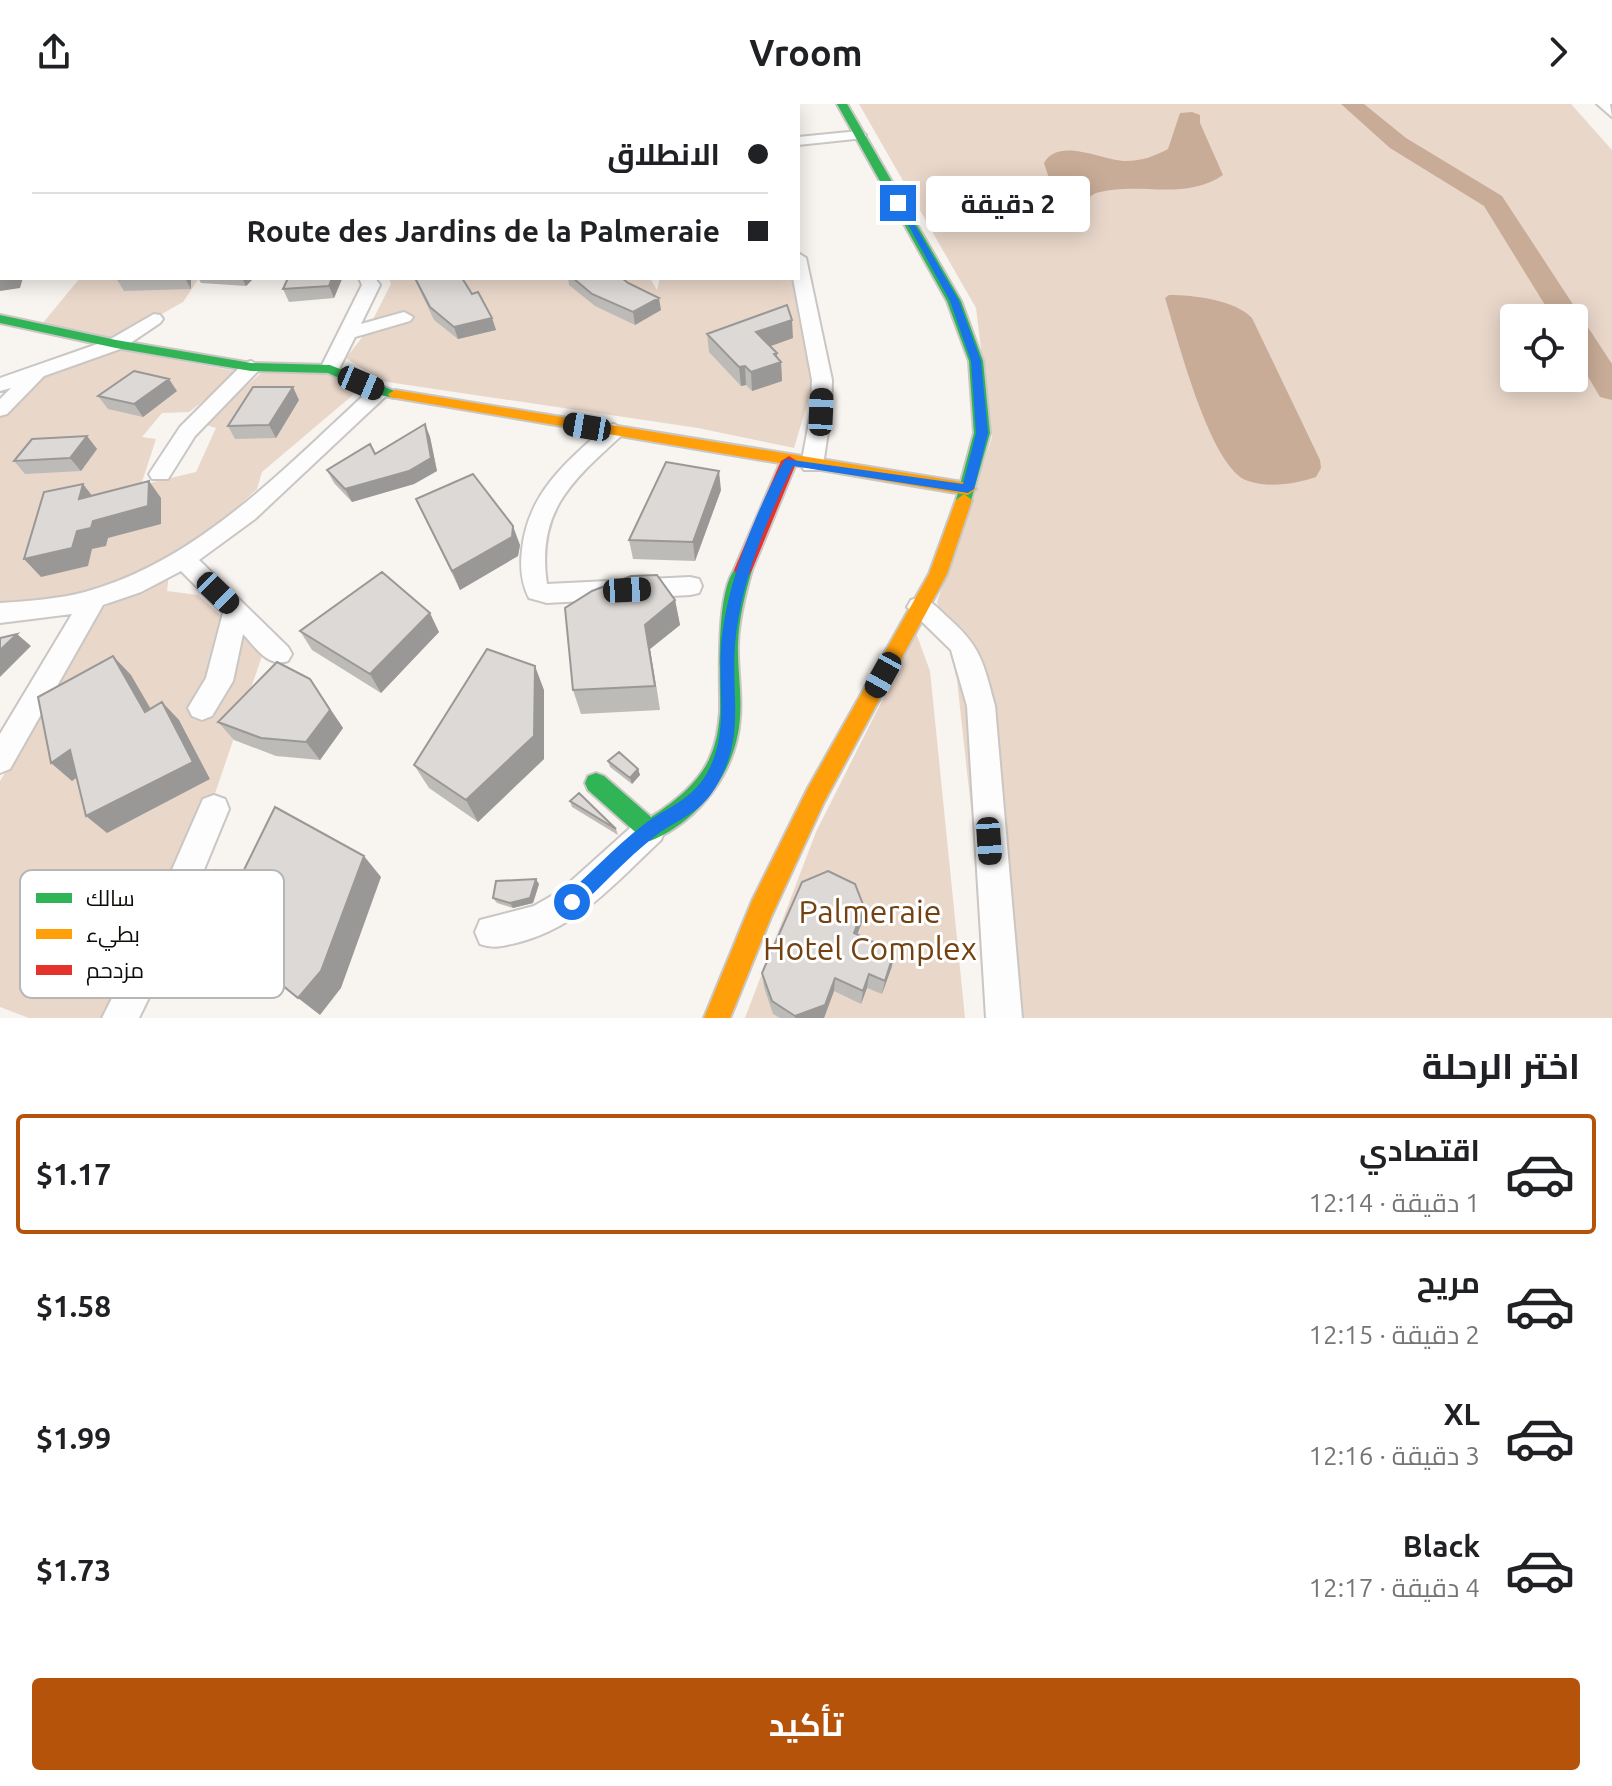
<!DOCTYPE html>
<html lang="ar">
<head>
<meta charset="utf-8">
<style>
	:root { --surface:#fff; --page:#f2f2f2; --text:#202124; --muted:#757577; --line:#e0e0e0; --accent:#b45309 }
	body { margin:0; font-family:Ubuntu,Cairo,sans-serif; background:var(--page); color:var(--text); direction:rtl; height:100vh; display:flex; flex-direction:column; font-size:30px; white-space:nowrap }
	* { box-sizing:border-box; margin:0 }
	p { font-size:26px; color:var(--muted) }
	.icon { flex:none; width:44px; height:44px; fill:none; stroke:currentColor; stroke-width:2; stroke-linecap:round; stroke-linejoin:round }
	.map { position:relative; height:914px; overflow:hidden; direction:ltr }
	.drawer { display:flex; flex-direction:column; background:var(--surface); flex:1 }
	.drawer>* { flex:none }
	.guide { position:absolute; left:0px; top:0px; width:800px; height:176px; box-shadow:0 4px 20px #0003; direction:rtl; display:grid; align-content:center; height:176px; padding:0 32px; background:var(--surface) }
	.controls { position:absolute; left:1500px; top:200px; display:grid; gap:16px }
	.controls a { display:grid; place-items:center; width:88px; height:88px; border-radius:8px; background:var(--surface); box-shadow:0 4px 20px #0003; font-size:40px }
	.end { position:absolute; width:36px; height:36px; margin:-18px; border:10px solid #1a73e8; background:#fff; box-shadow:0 0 0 4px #fff }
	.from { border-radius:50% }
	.bubble { position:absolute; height:56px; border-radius:8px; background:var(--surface); box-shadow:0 4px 20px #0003; font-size:26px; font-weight:700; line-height:56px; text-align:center; direction:rtl }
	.car { position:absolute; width:24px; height:48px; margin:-24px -12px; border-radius:10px; box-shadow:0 0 6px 2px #0007; background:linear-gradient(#222 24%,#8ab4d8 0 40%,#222 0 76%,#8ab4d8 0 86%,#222 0) }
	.guide b { display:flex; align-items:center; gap:28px; height:76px; font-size:30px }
	.guide b+b { border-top:2px solid var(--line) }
	.guide i { width:20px; height:20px; background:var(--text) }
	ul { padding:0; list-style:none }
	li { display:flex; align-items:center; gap:24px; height:120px; margin:0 16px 12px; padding:0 16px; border:4px solid transparent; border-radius:8px }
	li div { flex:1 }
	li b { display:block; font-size:30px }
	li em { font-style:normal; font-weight:700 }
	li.selected { border-color:var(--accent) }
	li>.icon { width:72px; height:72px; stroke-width:1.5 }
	h2 { padding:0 32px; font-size:36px; line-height:96px }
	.cta { display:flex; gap:16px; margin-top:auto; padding:16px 32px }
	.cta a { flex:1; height:92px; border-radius:8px; background:var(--accent); color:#fff; font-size:32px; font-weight:700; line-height:92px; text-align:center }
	header { display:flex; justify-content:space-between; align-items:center; height:104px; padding:0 32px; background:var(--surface); font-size:36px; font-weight:700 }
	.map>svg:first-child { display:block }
</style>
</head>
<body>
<header><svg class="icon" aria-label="forward" viewBox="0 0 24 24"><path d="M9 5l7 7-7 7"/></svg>Vroom<svg class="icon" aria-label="share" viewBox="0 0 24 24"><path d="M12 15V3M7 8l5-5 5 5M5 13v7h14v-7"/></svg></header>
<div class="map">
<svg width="1612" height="914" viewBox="0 0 1612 914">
	<rect width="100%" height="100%" fill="#f8f4f0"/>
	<path fill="#e9d7ca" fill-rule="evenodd" d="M859,0H1571L1612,46V914H994L957,576L937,498L992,333L976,204ZM1514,214H1574V274H1514Z
		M80,174H199L183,198L117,235L42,220Z
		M389,174H650L657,186L660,174H797L814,277L794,344L698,324L381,277L346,254L367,227L391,180Z
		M119,246L241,268L189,308L162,309L142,333L156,335L141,381L196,368L216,324L203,320L261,269L329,268L360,285L262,368L257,385L219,420L125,476L52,499L0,503V314L43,271Z
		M169,469L167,487L198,491L263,549L210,704L114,914H29L0,903V677L103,504Z
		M916,529L930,567L965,914H745L816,728Z"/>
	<path fill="#c8ac97" d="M1192,8L1200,11V19L1223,71C1185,97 1140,78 1100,88C1092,89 1087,97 1078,99C1066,102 1060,102 1050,109L1049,122C1033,124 1024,120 1013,108C1022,91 1039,91 1050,77L1044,59C1059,32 1103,57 1126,57C1142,57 1155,52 1168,45L1180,9Z
		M1169,191C1194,191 1235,196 1252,214L1320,356L1321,364L1316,373C1296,380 1269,384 1248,377C1210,365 1177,232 1165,194Z"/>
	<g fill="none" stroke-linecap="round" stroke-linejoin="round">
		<path fill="#c8ac97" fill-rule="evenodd" d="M1341,0H1364L1406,34L1502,92L1612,260V296L1600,293L1574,249V214H1553L1484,102L1390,44Z"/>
		<g stroke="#c9c6c3" stroke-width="4">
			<path id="street" d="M13,0H62L12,2Z
				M63,0H103V1L64,2Z
				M489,0H501V2H489Z
				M683,0H706L707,2H684Z
				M721,0H734L735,2H722Z
				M1597,0H1610L1612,13Z
				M859,27L866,31L864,34L798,41V33Z
				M2,103V114L0,115V104Z
				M798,149L806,154L832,276L831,308L823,361L820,366H804L801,361L811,308L812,276L793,174H798Z
				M359,174H375L380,181L361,220L404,208L413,213L410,217L355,233L337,269H323L320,265L362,181Z
				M154,210L160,211L163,215L160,219L123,244L44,272L7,310L0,312V295L11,284L0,287V274L109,236Z
				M251,257L261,263L258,267L195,332L168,375H152L149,370L180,323L244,259Z
				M380,281L390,287L387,291L255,415L199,456L288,543L292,550L288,557C268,564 256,544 243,530L233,577L212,612L202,616L192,612L188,604L206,574L223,509L181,467L141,488L103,501L10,665L0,669V630L72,510L0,519V499C29,497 58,495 85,488C201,456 287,361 373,283Z
				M614,320L624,327L621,332C572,377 536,407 547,480L690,473L699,475L702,482L699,489L690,491L547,499L529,494C521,478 520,463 522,446C528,389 566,358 607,322Z
				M920,493C931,497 937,503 945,511C981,542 983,557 995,602L1022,914H986L967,602L951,546L907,503L911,496Z
				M214,691L225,695L229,705L163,865L139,914H102L139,841L203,695Z
				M650,712L661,716L665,726L661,736C616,778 578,824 516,839C502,842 494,845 480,840L475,828L480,816L534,802L560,787L639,716Z"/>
		</g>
		<g stroke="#c9c6c3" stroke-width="4">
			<path id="fast" d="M837,0H847L961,197L983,257L990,329L970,400L964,402L956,396L974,329L969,257L947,197Z
				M0,211L116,236L251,259L330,261L402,290L395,294L375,290L328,269L251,267L116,244L0,219Z
				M743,459L752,466C745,490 739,514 738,539C737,564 742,588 740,613C737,666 700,717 650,737L642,734L588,686L585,679L588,672L596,669L604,672L651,713C675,698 701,677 711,651C717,637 719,622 720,608C721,581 713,469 743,459Z"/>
		</g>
		<g stroke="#c9c6c3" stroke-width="4">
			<path id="slow" d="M395,286L968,379L976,385L968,391L390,293L388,290Z
				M964,390L972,396L947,470L824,698L771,813L730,914H704L752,797L808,684L929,470L956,396Z"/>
		</g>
		<g stroke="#c9c6c3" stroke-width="4">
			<path id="jam" d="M789,352L797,357L752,466L749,471H737L734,466L781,357Z"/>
		</g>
		<use href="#street" fill="#fefdfd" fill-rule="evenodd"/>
		<use href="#fast" fill="#30b455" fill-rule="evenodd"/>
		<use href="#slow" fill="#ff9f0a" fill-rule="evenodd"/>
		<use href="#jam" fill="#e5322d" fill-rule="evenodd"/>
	</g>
	<path fill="#bdbbb8" d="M116,174H191V185L124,187Z
		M198,174H254L246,182L201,179Z
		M414,174H462L472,190L492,214L496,226L458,235L434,216Z
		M568,174H622L661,206L635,221L595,202L569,181Z
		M342,175L334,194L289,198L283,185Z
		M707,230L793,234L770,242L777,249V254L781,258L782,277L752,287L746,281L741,282L709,248Z
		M177,287L143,313L108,305L98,292Z
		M299,296L276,334L235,335L228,322Z
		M425,320L430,333L437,367L414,380L352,398L334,379L327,366L375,350Z
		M87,332L97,345L81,367L25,370L14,357Z
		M721,386L695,457L633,455L629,436Z
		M416,395L520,441L518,452L460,486Z
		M675,496L680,521L650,545L660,606L581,610L573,586Z
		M300,527L439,528L381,589L312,546Z
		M310,575L343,624L320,656L276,652L234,636L218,618Z
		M544,586V655L478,718L429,684L414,661Z
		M608,657L638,665L640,671L632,680L610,663Z
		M570,697L616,725L618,731L572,703Z
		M539,780L533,799L513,804L497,799L493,794Z
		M864,803L862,818L857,831L894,848L892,862L882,890L867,884L861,900L834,887L824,914H780L773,910L764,883L762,869Z"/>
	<path fill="#9a9896" d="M0,174H23L20,184L0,187Z
		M185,174H191V185Z
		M242,174H254L246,182Z
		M332,174L342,175L334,194L329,182Z
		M659,194L661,206L635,221L633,208Z
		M492,214L496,226L458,235L454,223Z
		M792,216L793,234L757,247L756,228Z
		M777,249V259L781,258L782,277L752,287L751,268L774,250Z
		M745,262L746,281L741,282L739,263Z
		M169,275L177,287L143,313L134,300Z
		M293,283L299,296L276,334L269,321Z
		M425,320L430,333L437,367L414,380L352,398L345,385Z
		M87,332L97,345L81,367L70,354Z
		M719,367L721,386L695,457L693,438Z
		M149,377L161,394V420L108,434L106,442L92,445L88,462L41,473L24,455L77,427Z
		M83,380L97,398L79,395Z
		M513,422L520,441L518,452L460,486L452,467Z
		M675,496L680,521L650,545L660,606L645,521Z
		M430,509L439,528L381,589L370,570Z
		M17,530L31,542L0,573V546Z
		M113,552L131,571L163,626L145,608Z
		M535,562L544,586V655L478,718L466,696Z
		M310,575L343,624L320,656L306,638Z
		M162,598L179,616L210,675L107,729L86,712Z
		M70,646L90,664L72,677L51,659Z
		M638,665L640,671L632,680L630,674Z
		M364,752L381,773L341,884L320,911L298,894Z
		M536,775L539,780L533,799L513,804L510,799Z
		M864,803L862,818L852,844L854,829Z
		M894,848L892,862L882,890L885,877Z
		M869,870L867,884L861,900L863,887Z
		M835,874L834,887L824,914H795V912Z"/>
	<path fill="#dcd9d6" stroke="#9a9896" stroke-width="2" d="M522,0H549L550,2H523Z
		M2,140V173L0,174V148Z
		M288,174H332L329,182L283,185Z
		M415,174H462L472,190L478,188L492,214L454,223L430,203Z
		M573,174H622L628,179L659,194L633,208L592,190Z
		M787,201L792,216L756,228L777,249L774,250L781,258L751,268L745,262L739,263L707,230Z
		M134,267L169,275L134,300L98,292Z
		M253,283H293L269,321L228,322Z
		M425,320L431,354L409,367L345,385L327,366L370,340L375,350Z
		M87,332L70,354L14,357L32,335Z
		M666,358L719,367L693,438L629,436Z
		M473,370L513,422L512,433L452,467L416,395Z
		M149,377L148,402L93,417L91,424L77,427L72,444L24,455L44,388L83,380L79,395Z
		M382,468L430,509L370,570L300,527Z
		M657,471L675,496L645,521L655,582L573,586L565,504L592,487L631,472Z
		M17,530L0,546V534Z
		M487,545L535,562L534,632L466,696L414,661Z
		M113,552L145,608L162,598L193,658L86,712L70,646L51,659L38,593Z
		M277,558L310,575L330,606L306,638L261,634L218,618Z
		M619,648L638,665L630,674L608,657Z
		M579,689L616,725L570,697Z
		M275,703L364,752L321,867L298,894L245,851L239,776Z
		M828,767L855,780L864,803L854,829L894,848L885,877L869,870L863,887L835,874L825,901L795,912L772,897L762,869L802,778Z
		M536,775L530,794L510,799L493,794L496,777Z"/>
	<path fill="#1a73e8" d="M895,97L902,99L959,197L981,257L988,329L974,385L968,389L793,362C766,418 740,479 735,541C731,594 746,634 715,684C699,711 675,716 654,733C627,754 603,781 578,804L572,807L565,804L563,798L565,792C591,769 615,743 642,722C663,705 687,699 704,674C730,634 718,588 721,544C725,483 755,408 785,355L963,380L976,329L971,257L950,197Z"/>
	<g text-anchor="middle" stroke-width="6" stroke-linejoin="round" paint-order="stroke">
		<g font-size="32" fill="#734112" stroke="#fff">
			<text x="870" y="819">Palmeraie<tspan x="870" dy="37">Hotel Complex</tspan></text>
		</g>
	</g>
	<rect x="20" y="766" width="264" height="128" rx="12" fill="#fff" stroke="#b7b6b6" stroke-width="2"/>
	<rect x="36" y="789" width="36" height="10" fill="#30b455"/>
	<rect x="36" y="825" width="36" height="10" fill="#ff9f0a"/>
	<rect x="36" y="861" width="36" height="10" fill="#e5322d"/>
	<g font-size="22" fill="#0f0c0a">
		<text x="86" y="802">سالك</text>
		<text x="86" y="838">بطيء</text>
		<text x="86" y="874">مزدحم</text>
	</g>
</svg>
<div class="controls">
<a><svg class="icon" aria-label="locate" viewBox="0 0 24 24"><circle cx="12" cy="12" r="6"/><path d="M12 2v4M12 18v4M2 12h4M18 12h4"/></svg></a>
</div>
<i class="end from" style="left:572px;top:798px"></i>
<i class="end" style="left:898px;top:99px"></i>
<div class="bubble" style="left:926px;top:72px;width:164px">2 دقيقة</div>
<i class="car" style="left:361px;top:279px;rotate:113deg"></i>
<i class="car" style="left:821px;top:308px;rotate:2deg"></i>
<i class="car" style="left:587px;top:323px;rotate:280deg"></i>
<i class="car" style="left:627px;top:486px;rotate:87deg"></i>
<i class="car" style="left:218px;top:489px;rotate:134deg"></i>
<i class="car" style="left:883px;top:571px;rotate:209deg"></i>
<i class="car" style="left:989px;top:737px;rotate:176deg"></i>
<div class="guide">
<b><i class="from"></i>الانطلاق</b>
<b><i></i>Route des Jardins de la Palmeraie</b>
</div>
</div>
<section class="drawer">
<h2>اختر الرحلة</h2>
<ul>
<li class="selected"><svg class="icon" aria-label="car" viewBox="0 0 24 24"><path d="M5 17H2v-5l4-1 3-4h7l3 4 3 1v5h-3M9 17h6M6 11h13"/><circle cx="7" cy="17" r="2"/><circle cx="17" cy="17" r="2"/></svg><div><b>اقتصادي</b><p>1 دقيقة · 12:14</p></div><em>$1.17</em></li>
<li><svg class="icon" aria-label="car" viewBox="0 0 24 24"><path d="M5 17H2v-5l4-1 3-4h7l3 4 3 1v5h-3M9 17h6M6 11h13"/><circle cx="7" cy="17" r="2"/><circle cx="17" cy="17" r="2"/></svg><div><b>مريح</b><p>2 دقيقة · 12:15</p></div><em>$1.58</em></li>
<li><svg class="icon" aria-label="car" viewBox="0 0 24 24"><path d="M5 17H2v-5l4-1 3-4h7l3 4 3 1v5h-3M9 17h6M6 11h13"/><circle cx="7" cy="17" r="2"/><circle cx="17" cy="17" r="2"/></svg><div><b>XL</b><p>3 دقيقة · 12:16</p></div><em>$1.99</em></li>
<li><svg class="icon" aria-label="car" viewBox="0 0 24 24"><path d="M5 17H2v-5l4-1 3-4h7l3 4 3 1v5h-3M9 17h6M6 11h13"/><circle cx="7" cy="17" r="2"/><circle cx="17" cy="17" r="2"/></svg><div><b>Black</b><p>4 دقيقة · 12:17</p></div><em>$1.73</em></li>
</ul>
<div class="cta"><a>تأكيد</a></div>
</section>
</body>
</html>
